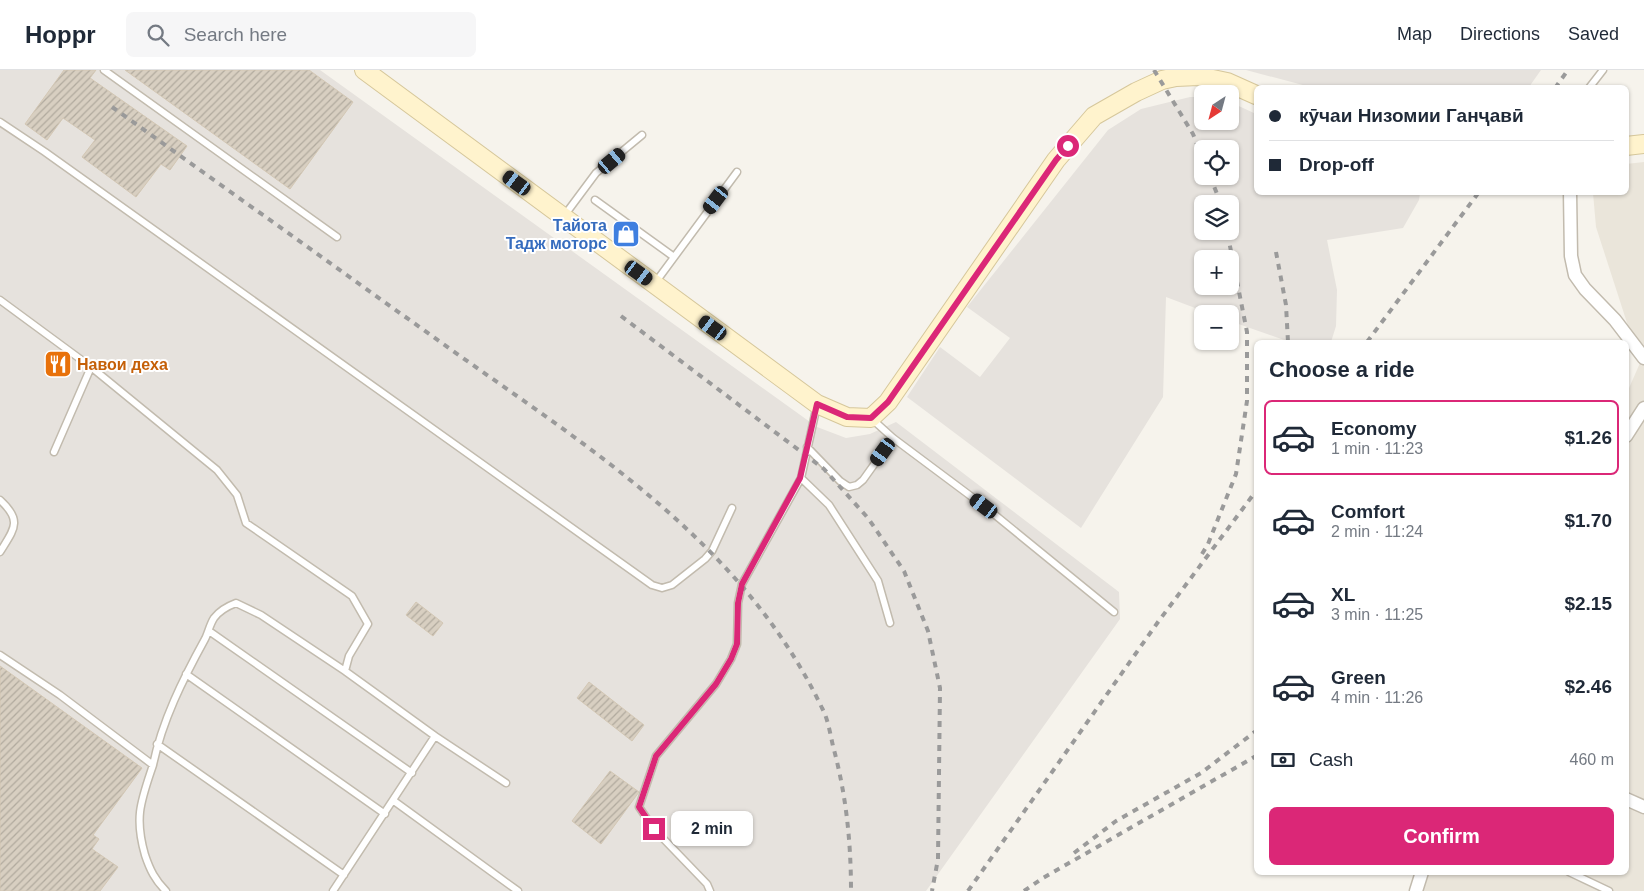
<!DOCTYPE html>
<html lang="en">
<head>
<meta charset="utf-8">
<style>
	:root { --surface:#fff; --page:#f6f6f7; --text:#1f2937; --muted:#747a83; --line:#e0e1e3; --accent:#db2777 }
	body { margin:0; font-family:Helvetica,sans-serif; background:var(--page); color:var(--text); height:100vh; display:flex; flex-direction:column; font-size:19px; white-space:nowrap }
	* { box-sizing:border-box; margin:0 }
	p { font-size:16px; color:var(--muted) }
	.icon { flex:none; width:28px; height:28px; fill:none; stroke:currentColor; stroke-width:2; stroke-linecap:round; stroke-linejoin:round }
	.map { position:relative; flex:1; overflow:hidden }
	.side { position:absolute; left:1254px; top:270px; width:375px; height:535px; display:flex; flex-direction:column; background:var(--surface); border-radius:8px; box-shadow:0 1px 4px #0004 }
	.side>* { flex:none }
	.banner { position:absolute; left:1254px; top:15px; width:375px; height:110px; border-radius:8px; box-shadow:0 1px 4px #0004; display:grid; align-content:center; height:110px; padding:0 15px; background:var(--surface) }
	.needle { width:32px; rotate:216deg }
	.fabs { position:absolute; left:1194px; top:15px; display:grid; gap:10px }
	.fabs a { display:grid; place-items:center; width:45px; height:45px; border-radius:8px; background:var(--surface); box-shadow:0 1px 4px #0004; font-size:25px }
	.end { position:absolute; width:22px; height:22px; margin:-11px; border:6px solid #db2777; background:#fff; box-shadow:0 0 0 2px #fff }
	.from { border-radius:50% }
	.bubble { position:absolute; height:35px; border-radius:8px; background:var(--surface); box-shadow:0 1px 4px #0004; font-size:16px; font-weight:800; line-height:35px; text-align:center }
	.car { position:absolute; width:15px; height:30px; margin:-15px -8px; border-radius:6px; box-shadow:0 0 4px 1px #0007; background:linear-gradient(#222 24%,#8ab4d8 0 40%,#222 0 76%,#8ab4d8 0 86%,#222 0) }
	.banner b { display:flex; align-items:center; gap:18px; height:48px; font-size:19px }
	.banner b+b { border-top:1px solid var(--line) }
	.banner i { width:12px; height:12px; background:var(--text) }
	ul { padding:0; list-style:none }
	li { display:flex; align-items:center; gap:15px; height:75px; margin:0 10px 8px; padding:0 5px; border:2px solid transparent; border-radius:8px }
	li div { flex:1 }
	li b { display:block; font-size:19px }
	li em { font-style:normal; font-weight:800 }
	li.on { border-color:var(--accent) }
	li>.icon { width:45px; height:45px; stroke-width:1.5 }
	h2 { padding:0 15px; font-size:22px; line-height:60px }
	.pay { display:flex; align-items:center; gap:12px; height:55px; padding:0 15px; font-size:19px }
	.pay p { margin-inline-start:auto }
	.action { display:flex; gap:10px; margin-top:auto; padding:10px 15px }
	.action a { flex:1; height:58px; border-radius:8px; background:var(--accent); color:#fff; font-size:20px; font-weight:800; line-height:58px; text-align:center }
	header { display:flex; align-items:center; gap:30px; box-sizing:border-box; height:70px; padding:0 25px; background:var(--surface); border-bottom:1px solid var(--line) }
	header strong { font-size:24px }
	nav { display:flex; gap:28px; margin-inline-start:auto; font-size:18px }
	.search { width:350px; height:45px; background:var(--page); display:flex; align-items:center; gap:12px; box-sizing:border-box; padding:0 18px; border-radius:8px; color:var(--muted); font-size:19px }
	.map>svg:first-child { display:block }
</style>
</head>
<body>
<header>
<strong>Hoppr</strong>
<div class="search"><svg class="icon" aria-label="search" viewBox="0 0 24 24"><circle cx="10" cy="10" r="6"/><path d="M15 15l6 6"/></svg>Search here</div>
<nav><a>Map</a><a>Directions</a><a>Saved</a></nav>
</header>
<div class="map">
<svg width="1644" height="821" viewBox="0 0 1644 821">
	<defs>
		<pattern id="building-hatch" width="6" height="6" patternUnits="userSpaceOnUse" patternTransform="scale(1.25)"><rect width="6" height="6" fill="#d8cfc1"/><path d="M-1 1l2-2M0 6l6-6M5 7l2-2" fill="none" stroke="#b1aa9e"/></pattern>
	</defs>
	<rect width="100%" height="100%" fill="#f6f3ec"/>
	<path fill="#eae5da" d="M1644,92V821H1410L1419,803L1626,802V325L1640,293L1596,157L1593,123L1626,122V94Z"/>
	<path fill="#e6e2dd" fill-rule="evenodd" d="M0,0H320L817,357L846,368L870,364L896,352L1119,522L1120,549L926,821H0Z
		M1246,0H1541L1529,17L1314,18Z
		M1190,27H1202V51H1230V32L1256,44V122L1420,123L1419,130L1403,158L1327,170L1337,220L1336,256L1331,272H1290L1230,251V244H1211L1166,227L1163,327L1081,458L907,327L940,277L980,307L1010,268L967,237L1108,60L1141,39ZM1202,79H1230V106H1202ZM1202,134H1230V161H1202ZM1202,189H1230V216H1202Z"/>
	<path fill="url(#building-hatch)" stroke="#d3c7b4" d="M64,0H96L90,8L187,76L170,100L161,94L136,127L82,87L95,70L63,48L47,70L25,54Z
		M125,0H309L353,32L290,119Z
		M416,532L443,553L433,566L406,545Z
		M0,596L142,698L93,765L99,769L92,779L118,797L100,821H0Z
		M589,612L644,655L632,671L577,628Z
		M610,701L639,722L601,774L572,751Z"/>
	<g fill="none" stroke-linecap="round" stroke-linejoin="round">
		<g stroke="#c2bbae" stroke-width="9">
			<path id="lane" d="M104,0L337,167
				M1589,18L1603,0
				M0,52L45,82L652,515L662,518L672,515L705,489L712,481L732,438
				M595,130L674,187
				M564,146L596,103L642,65
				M655,213L737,102
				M0,230L91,297L217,400L237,425L246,453L352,526L368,554L349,586L345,601L435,666L333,821
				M872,349L893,368L984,436L1114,542
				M807,377L840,411L849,417L857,415L863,410L893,368
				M54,382L91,297
				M801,408L829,435L878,511L890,553
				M0,430C23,451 14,459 0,482
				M209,561L412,703
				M0,585L60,625L153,695C141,731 134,747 145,785C150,800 155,810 166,821
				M186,604L385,744
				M435,666L506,713
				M157,674L344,805
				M153,695C162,651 183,609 205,569C208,563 210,554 214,548C220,540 228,536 236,533L261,545L345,601
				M394,731L518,821
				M1569,802L1609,821
				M710,821L707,814L654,759L639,737L656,686L716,614L731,589L737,574L738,533L742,514L801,408L817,335"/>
		</g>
		<g stroke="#c2bbae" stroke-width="15">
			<path id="street" d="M1570,122L1571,186L1575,205L1585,219L1615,250L1644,288
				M1626,366L1644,338
				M1626,729L1644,737
				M1416,821L1422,802"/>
		</g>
		<g stroke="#d6c79b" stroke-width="20">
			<path id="secondary" d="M364,0L817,334L847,347L871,348L888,332L1056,90L1094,46L1136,22L1162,10L1176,7L1198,6L1227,12L1256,25
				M1626,76L1644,74"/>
		</g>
		<use href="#lane" stroke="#fff" stroke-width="6"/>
		<use href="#street" stroke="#fff" stroke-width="12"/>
		<use href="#secondary" stroke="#fff3cd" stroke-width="18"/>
		<path stroke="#9a9a9a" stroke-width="4" stroke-dasharray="6 6" stroke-linecap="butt" d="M1154,0L1193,64L1202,87
			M1555,18L1568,0
			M112,37C221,115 330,193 439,271C584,375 742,470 822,638C828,649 830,663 833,676C846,724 851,771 851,821
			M1210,106L1221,134
			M1276,182L1286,235L1288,272
			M621,246L824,399L868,448L904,501L928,561L940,618L938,789L932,821
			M1367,272L1479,122
			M1202,484L1208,474L1236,404L1247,331V262L1227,161
			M1074,783L1116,751L1201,703L1256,661
			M968,821L1158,552L1256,421
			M1024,821L1043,808L1256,686"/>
	</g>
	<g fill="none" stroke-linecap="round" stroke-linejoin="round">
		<path stroke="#db2777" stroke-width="6" d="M654,759L639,737L656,686L716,614L731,589L737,574L738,533L742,514L800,408L817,334L847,347L871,348L888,332L1056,90L1068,76"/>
	</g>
	<defs>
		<g id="shop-square" transform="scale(1.4375)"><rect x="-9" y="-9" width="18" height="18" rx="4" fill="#3f7fe0" stroke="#fff"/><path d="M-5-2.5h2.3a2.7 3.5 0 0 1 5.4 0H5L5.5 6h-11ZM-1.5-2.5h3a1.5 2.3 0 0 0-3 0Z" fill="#fff"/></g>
		<g id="restaurant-square" transform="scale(1.4375)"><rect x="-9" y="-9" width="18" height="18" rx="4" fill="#e8710a" stroke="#fff"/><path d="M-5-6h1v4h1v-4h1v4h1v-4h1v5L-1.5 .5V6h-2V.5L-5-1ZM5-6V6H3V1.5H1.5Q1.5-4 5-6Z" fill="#fff"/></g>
	</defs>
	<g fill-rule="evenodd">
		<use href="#shop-square" x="626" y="164"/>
		<use href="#restaurant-square" x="58" y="294"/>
	</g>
	<g text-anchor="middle" stroke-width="4" stroke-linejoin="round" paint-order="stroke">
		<g font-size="16" font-weight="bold" fill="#366cbe" stroke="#fff" text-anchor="end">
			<text x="607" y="161">Тайота<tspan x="607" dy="18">Тадж моторс</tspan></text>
		</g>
		<g font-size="16" font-weight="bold" fill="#c56008" stroke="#fff" text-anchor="start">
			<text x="77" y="300">Навои деха</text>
		</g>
	</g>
</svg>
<div class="fabs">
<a><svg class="needle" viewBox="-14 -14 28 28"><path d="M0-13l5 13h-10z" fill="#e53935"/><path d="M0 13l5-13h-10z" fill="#747a83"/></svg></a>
<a><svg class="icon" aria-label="locate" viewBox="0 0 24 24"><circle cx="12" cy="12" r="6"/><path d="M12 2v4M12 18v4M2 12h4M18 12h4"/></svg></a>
<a><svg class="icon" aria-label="layers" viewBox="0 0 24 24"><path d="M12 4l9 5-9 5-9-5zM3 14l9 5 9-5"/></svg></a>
<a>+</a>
<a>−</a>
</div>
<i class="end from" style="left:1068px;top:76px"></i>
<i class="end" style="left:654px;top:759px"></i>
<div class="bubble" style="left:671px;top:741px;width:82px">2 min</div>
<i class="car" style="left:612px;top:91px;rotate:50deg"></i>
<i class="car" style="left:517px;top:113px;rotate:306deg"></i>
<i class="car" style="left:716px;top:130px;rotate:217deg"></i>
<i class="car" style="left:639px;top:203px;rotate:126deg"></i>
<i class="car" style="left:713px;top:258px;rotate:306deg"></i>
<i class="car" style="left:883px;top:382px;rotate:216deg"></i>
<i class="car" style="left:984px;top:436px;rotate:307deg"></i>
<div class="banner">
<b><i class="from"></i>кӯчаи Низомии Ганҷавӣ</b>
<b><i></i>Drop-off</b>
</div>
<section class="side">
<h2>Choose a ride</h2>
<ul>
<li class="on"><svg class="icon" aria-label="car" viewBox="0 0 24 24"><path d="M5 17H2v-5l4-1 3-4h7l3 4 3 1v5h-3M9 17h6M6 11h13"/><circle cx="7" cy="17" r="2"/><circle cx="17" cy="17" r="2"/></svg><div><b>Economy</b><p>1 min · 11:23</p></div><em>$1.26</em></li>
<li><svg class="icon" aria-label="car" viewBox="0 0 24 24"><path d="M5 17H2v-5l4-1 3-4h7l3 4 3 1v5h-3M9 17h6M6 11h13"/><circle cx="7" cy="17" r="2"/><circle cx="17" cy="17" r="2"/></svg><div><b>Comfort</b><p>2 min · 11:24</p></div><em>$1.70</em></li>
<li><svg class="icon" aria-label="car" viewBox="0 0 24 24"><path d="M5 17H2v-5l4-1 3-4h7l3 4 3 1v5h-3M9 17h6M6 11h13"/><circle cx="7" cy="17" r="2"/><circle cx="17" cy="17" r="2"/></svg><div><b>XL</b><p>3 min · 11:25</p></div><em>$2.15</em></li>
<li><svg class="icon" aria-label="car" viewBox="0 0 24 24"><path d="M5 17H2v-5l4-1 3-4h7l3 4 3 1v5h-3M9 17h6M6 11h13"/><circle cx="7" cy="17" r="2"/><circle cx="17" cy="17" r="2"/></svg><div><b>Green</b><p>4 min · 11:26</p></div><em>$2.46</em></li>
</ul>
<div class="pay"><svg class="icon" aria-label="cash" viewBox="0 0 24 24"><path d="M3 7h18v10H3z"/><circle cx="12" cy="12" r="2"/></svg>Cash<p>460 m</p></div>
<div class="action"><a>Confirm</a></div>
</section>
</div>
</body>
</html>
